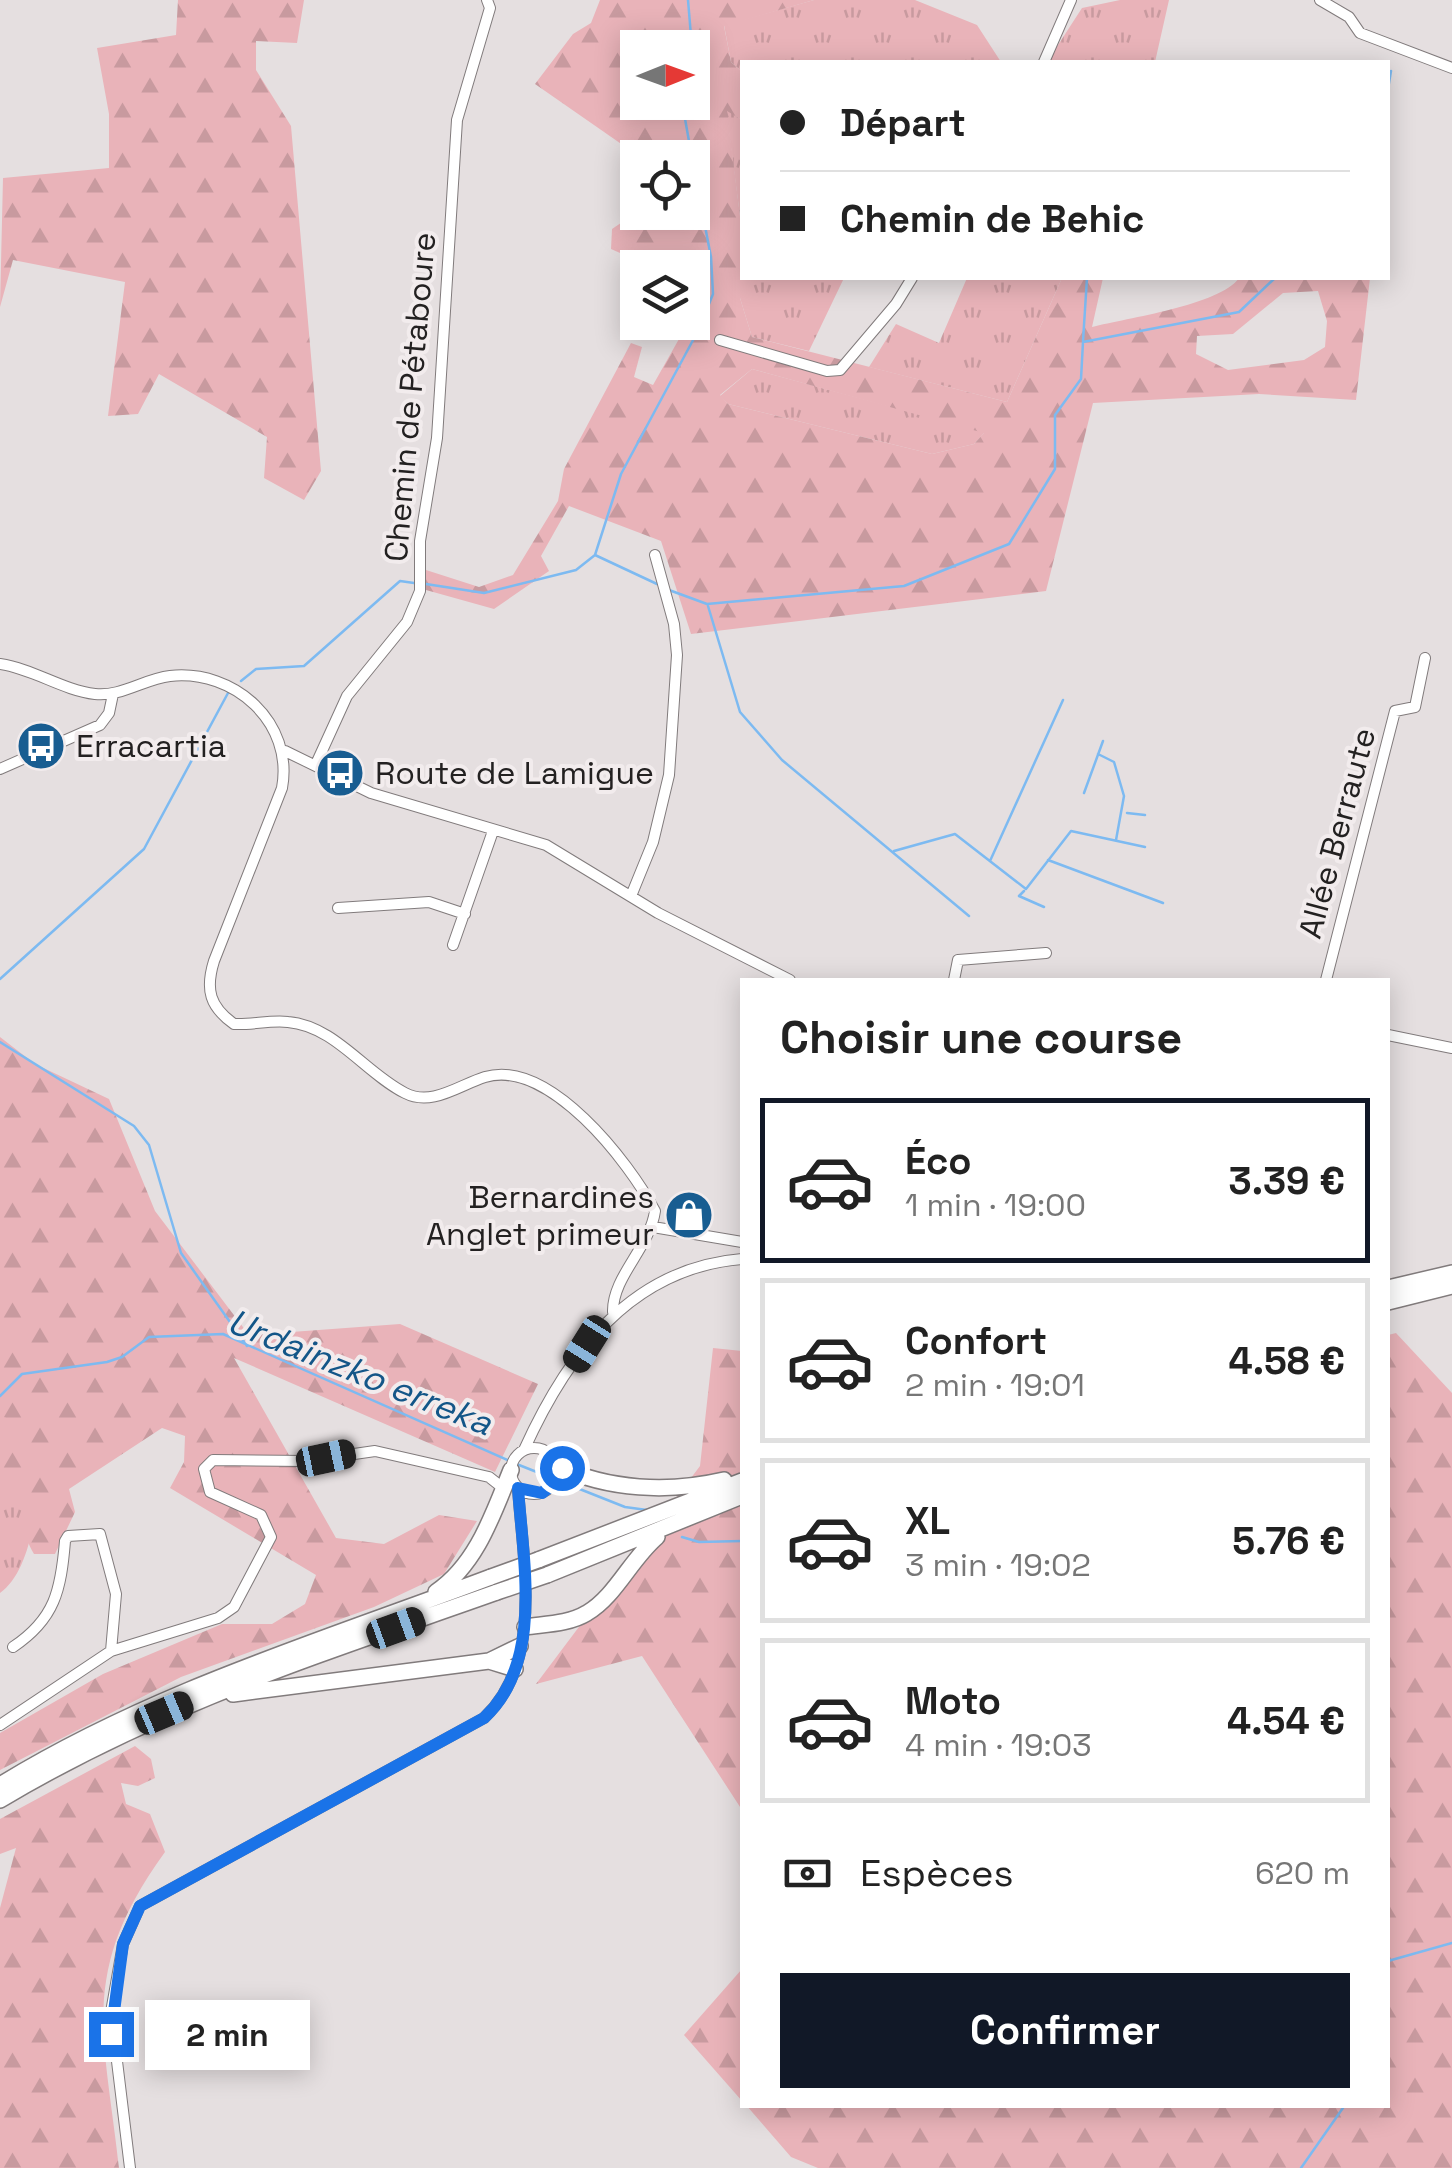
<!DOCTYPE html>
<html lang="fr">
<head>
<meta charset="utf-8">
<style>
	:root { --surface:#fff; --page:#f6f6f6; --text:#222; --muted:#767676; --line:#e0e0e0; --accent:#111827 }
	body { margin:0; font-family:"Space Grotesk",sans-serif; background:var(--page); color:var(--text); height:100vh; display:flex; flex-direction:column; font-size:38px; white-space:nowrap }
	* { box-sizing:border-box; margin:0 }
	p { font-size:32px; color:var(--muted) }
	.icon { flex:none; width:55px; height:55px; fill:none; stroke:currentColor; stroke-width:2; stroke-linecap:round; stroke-linejoin:round }
	.map { position:relative; flex:1; overflow:hidden }
	.drawer { position:absolute; left:740px; top:978px; width:650px; height:1130px; display:flex; flex-direction:column; background:var(--surface); border-radius:0px; box-shadow:0 5px 25px #0003 }
	.drawer>* { flex:none }
	.guide { position:absolute; left:740px; top:60px; width:650px; height:220px; border-radius:0px; box-shadow:0 5px 25px #0003; display:grid; align-content:center; height:220px; padding:0 40px; background:var(--surface) }
	.needle { width:65px; rotate:89deg }
	.controls { position:absolute; left:620px; top:30px; display:grid; gap:20px }
	.controls a { display:grid; place-items:center; width:90px; height:90px; border-radius:0px; background:var(--surface); box-shadow:0 5px 25px #0003; font-size:50px }
	.end { position:absolute; width:45px; height:45px; margin:-22px; border:12px solid #1a73e8; background:#fff; box-shadow:0 0 0 5px #fff }
	.from { border-radius:50% }
	.bubble { position:absolute; height:70px; border-radius:0px; background:var(--surface); box-shadow:0 5px 25px #0003; font-size:32px; font-weight:700; line-height:70px; text-align:center }
	.car { position:absolute; width:30px; height:60px; margin:-30px -15px; border-radius:12px; box-shadow:0 0 8px 2px #0007; background:linear-gradient(#222 24%,#8ab4d8 0 40%,#222 0 76%,#8ab4d8 0 86%,#222 0) }
	.guide b { display:flex; align-items:center; gap:35px; height:95px; font-size:38px }
	.guide b+b { border-top:2px solid var(--line) }
	.guide i { width:25px; height:25px; background:var(--text) }
	ul { padding:0; list-style:none }
	li { display:flex; align-items:center; gap:30px; height:165px; margin:0 20px 15px; padding:0 20px; border:5px solid var(--line); border-radius:0px }
	li div { flex:1 }
	li b { display:block; font-size:38px }
	li em { font-style:normal; font-weight:700 }
	li.current { border-color:var(--accent) }
	li>.icon { width:90px; height:90px; stroke-width:1.5 }
	h2 { padding:0 40px; font-size:45px; line-height:120px }
	.pay { display:flex; align-items:center; gap:25px; height:110px; padding:0 40px; font-size:38px }
	.pay p { margin-inline-start:auto }
	.button { display:flex; gap:20px; margin-top:auto; padding:20px 40px }
	.button a { flex:1; height:115px; border-radius:0px; background:var(--accent); color:#fff; font-size:40px; font-weight:700; line-height:115px; text-align:center }
	.map>svg:first-child { display:block }
</style>
</head>
<body>
<div class="map">
<svg width="1452" height="2168" viewBox="0 0 1452 2168">
	<defs>
		<pattern id="grass-tufts" width="24" height="20" patternUnits="userSpaceOnUse" patternTransform="scale(2.5)"><rect width="24" height="20" fill="#e9b3b9"/><path d="M3 7l-1-3M5 7V3M7 7l1-3M15 17l-1-3M17 17v-4M19 17l1-3" fill="none" stroke="#c89a9f"/></pattern>
		<pattern id="forest-firs" width="22" height="20" patternUnits="userSpaceOnUse" patternTransform="scale(2.5)"><rect width="22" height="20" fill="#e9b3b9"/><path d="M5 1l3.5 6h-7zM16 11l3.5 6h-7z" fill="#c89a9f"/></pattern>
	</defs>
	<rect width="100%" height="100%" fill="#e5dfe0"/>
	<path fill="url(#grass-tufts)" d="M814,0H915L977,25L1001,62H742V72L731,62L724,25Z
		M1120,0H1169L1155,62H1047L1082,8Z
		M726,109L742,120V278H844L809,351L752,337L740,298V216Z
		M967,278H1062L1007,402L869,367L896,324L939,343Z
		M752,369L985,432L974,444L932,454L728,404L720,396Z
		M44,1389C40,1440 45,1561 0,1593V1403Z"/>
	<path fill="url(#forest-firs)" fill-rule="evenodd" d="M178,0H304L297,43L256,41V70L291,126L321,471L304,500L264,478L267,437L159,374L138,414L108,416L125,282L13,260L0,307L3,178L109,168V114L97,48L176,35Z
		M600,0H814L724,26L731,62L742,72V120L727,111L740,216V298L752,337L1007,402L1062,278H1103L1092,327C1127,318 1220,305 1239,278H1370L1356,400L1259,394L1093,403L1046,591L691,634L661,541L569,506L541,556L549,571L494,609L426,590V570L479,587L513,575L558,501L564,469L631,343L642,347L634,377L653,385L688,323L692,322L705,292L693,286L692,268L652,267L611,249L612,229L637,212H692V158L640,157L535,84L573,34L591,23ZM638,48H692V102H638ZM1318,291L1327,321L1325,347L1304,360L1228,370L1196,354L1197,336L1233,334L1283,293ZM752,369L984,433L974,444L932,454L728,404L720,395Z
		M0,1037L35,1064L109,1099L155,1211L249,1335L400,1324L538,1384L495,1472L234,1358L336,1538L384,1544L439,1515L477,1521L444,1574L374,1607L181,1677L0,1770V1733L103,1674L222,1624H272L305,1604L316,1575L170,1488L184,1462L185,1436L162,1428L69,1489L75,1512L55,1554H34C22,1534 21,1515 30,1493L23,1482L0,1495V1464L21,1430L20,1422L0,1416Z
		M1396,1333L1452,1393V2168H818L791,2157L746,2105H1388V1335Z
		M713,1348L742,1351V1810L642,1656L536,1684L700,1466Z
		M135,1746L151,1759L155,1778L138,1786L121,1783L126,1804L150,1814L165,1852C78,1972 104,2032 119,2168H0V1908L16,1848L0,1854V1819Z
		M742,1969V2101L684,2035Z"/>
	<g fill="none" stroke-linecap="round" stroke-linejoin="round">
		<path stroke="#7dbaf1" stroke-width="2.5" d="M688,0L692,48
			M692,55V70
			M1388,89L1391,71
			M682,102L692,158
			M1083,341L1087,278
			M595,555L657,584
			M426,584L484,593L576,570L595,555L621,474L699,329L713,294L711,257L692,159
			M669,590L707,604L904,586L1009,544L1055,469V415L1081,379L1083,342L1239,312L1275,278
			M708,606L740,712L782,760L969,916
			M241,681L256,669L304,666L400,581L414,583
			M1098,754L1114,762L1124,796L1116,840
			M1084,793L1103,741
			M1127,813L1145,815
			M894,851L955,834L1026,889L1071,831L1145,847
			M1048,860L1163,903
			M990,861L1063,700
			M1024,891L1019,896L1044,907
			M0,979L144,849L228,693
			M0,1042L134,1126L149,1145L181,1253L247,1346
			M0,1396L22,1374L107,1362L122,1357L149,1337L223,1334L514,1463L625,1507L647,1510
			M682,1537L699,1542L742,1541
			M1388,1961L1452,1943
			M1301,2168L1345,2105"/>
		<g stroke="#817b7c" stroke-width="12">
			<path id="minor" d="M1320,0L1349,17L1360,33L1452,68
				M1044,62L1071,0
				M720,340L827,371L840,370L896,304L912,278
				M0,664C34,669 62,690 95,694C121,697 144,679 170,676C235,669 294,723 282,788L214,961C205,990 210,1007 234,1024C252,1025 270,1020 288,1022C335,1026 365,1073 405,1093C432,1107 459,1085 485,1077C549,1058 629,1162 655,1211C650,1247 612,1277 613,1312
				M285,751L371,793L546,845L658,913L790,980
				M316,764L347,696L407,622L420,591V541L437,438L457,120L490,8L487,0
				M0,769L100,725L109,713L113,694
				M631,896L653,842L669,775L677,655L674,624L655,555
				M338,908L429,902L465,914
				M453,945L493,831
				M954,980L958,960L1046,953
				M1326,980L1395,711L1415,707L1425,658
				M1388,1035L1452,1048
				M653,1227L742,1242
				M511 1471a23 23 0 1 1 46 0a23 23 0 1 1-46 0Z
				M524,1450C567,1355 630,1268 742,1259
				M13,1647C55,1619 61,1590 65,1541L68,1536L100,1534L116,1594L111,1651
				M0,1725L111,1651L218,1618L234,1607L271,1537L261,1515L210,1492L204,1469L213,1460L306,1461L375,1451L489,1477L503,1488
				M130,2168L111,2012L123,1944L140,1906L484,1718C544,1662 523,1562 518,1489"/>
		</g>
		<g stroke="#817b7c" stroke-width="18">
			<path id="highway" d="M1388,1288L1452,1273
				M1388,1302L1452,1286
				M557,1466C609,1490 668,1493 724,1480
				M538,1560L742,1481
				M547,1575L742,1496
				M436,1592C477,1564 493,1514 511,1470
				M525,1627C545,1624 569,1624 587,1613C615,1597 631,1559 657,1537
				M489,1661L520,1646
				M233,1694L489,1661L515,1669
				M0,1785C153,1691 324,1640 491,1577
				M0,1800C161,1704 322,1654 497,1592"/>
		</g>
		<use href="#minor" stroke="#fff" stroke-width="10"/>
		<use href="#highway" stroke="#fff" stroke-width="15"/>
		<g stroke="#817b7c" stroke-width="18" stroke-linecap="butt">
			<path id="highway-bridge" d="M491,1577L538,1560
				M497,1592L547,1575"/>
		</g>
		<use href="#highway-bridge" stroke="#fff" stroke-width="15"/>
	</g>
	<g fill="none" stroke-linecap="round" stroke-linejoin="round">
		<path stroke="#1a73e8" stroke-width="12" d="M111,2034L123,1944L140,1906L484,1718C544,1663 523,1562 518,1488L542,1493L553,1484L556,1466L562,1468"/>
	</g>
	<defs>
		<g id="bus-disc" transform="scale(2.5)"><circle r="9.5" fill="#185d91" stroke="#f2eced"/><path d="M-5-6H5V4H4V6H2V4H-2V6H-4V4H-5ZM-3.5-4V0h7V-4ZM-3.5 1.2v1.5H-2V1.2ZM2 1.2v1.5H3.5V1.2Z" fill="#fff"/></g>
		<g id="shop-disc" transform="scale(2.5)"><circle r="9.5" fill="#185d91" stroke="#f2eced"/><path d="M-5-2.5h2.3a2.7 3.5 0 0 1 5.4 0H5L5.5 6h-11ZM-1.5-2.5h3a1.5 2.3 0 0 0-3 0Z" fill="#fff"/></g>
	</defs>
	<g fill-rule="evenodd">
		<use href="#bus-disc" x="41" y="746"/>
		<use href="#bus-disc" x="340" y="773"/>
		<use href="#shop-disc" x="689" y="1215"/>
	</g>
	<g text-anchor="middle" stroke-width="8" stroke-linejoin="round" paint-order="stroke">
		<g font-size="32" fill="#232121" stroke="#f2eced">
			<text transform="translate(410 397) rotate(-85)" y="11">Chemin de Pétaboure</text>
			<text transform="translate(1337 833) rotate(-75)" y="11">Allée Berraute</text>
		</g>
		<g font-size="32" fill="#232121" stroke="#f2eced" text-anchor="start">
			<text x="76" y="757">Erracartia</text>
			<text x="375" y="784">Route de Lamigue</text>
			<text x="654" y="1208" text-anchor="end">Bernardines<tspan x="654" dy="37">Anglet primeur</tspan></text>
		</g>
		<g font-size="35" font-style="italic" fill="#135688" stroke="#f2eced">
			<text transform="translate(360 1372) rotate(22)" y="12">Urdainzko erreka</text>
		</g>
	</g>
</svg>
<div class="controls">
<a><svg class="needle" viewBox="-14 -14 28 28"><path d="M0-13l5 13h-10z" fill="#e53935"/><path d="M0 13l5-13h-10z" fill="#767676"/></svg></a>
<a><svg class="icon" aria-label="locate" viewBox="0 0 24 24"><circle cx="12" cy="12" r="6"/><path d="M12 2v4M12 18v4M2 12h4M18 12h4"/></svg></a>
<a><svg class="icon" aria-label="layers" viewBox="0 0 24 24"><path d="M12 4l9 5-9 5-9-5zM3 14l9 5 9-5"/></svg></a>
</div>
<i class="end from" style="left:562px;top:1468px"></i>
<i class="end" style="left:111px;top:2034px"></i>
<div class="bubble" style="left:145px;top:2000px;width:165px">2 min</div>
<i class="car" style="left:587px;top:1344px;rotate:212deg"></i>
<i class="car" style="left:326px;top:1458px;rotate:78deg"></i>
<i class="car" style="left:396px;top:1628px;rotate:70deg"></i>
<i class="car" style="left:164px;top:1713px;rotate:67deg"></i>
<div class="guide">
<b><i class="from"></i>Départ</b>
<b><i></i>Chemin de Behic</b>
</div>
<section class="drawer">
<h2>Choisir une course</h2>
<ul>
<li class="current"><svg class="icon" aria-label="car" viewBox="0 0 24 24"><path d="M5 17H2v-5l4-1 3-4h7l3 4 3 1v5h-3M9 17h6M6 11h13"/><circle cx="7" cy="17" r="2"/><circle cx="17" cy="17" r="2"/></svg><div><b>Éco</b><p>1 min · 19:00</p></div><em>3.39 €</em></li>
<li><svg class="icon" aria-label="car" viewBox="0 0 24 24"><path d="M5 17H2v-5l4-1 3-4h7l3 4 3 1v5h-3M9 17h6M6 11h13"/><circle cx="7" cy="17" r="2"/><circle cx="17" cy="17" r="2"/></svg><div><b>Confort</b><p>2 min · 19:01</p></div><em>4.58 €</em></li>
<li><svg class="icon" aria-label="car" viewBox="0 0 24 24"><path d="M5 17H2v-5l4-1 3-4h7l3 4 3 1v5h-3M9 17h6M6 11h13"/><circle cx="7" cy="17" r="2"/><circle cx="17" cy="17" r="2"/></svg><div><b>XL</b><p>3 min · 19:02</p></div><em>5.76 €</em></li>
<li><svg class="icon" aria-label="car" viewBox="0 0 24 24"><path d="M5 17H2v-5l4-1 3-4h7l3 4 3 1v5h-3M9 17h6M6 11h13"/><circle cx="7" cy="17" r="2"/><circle cx="17" cy="17" r="2"/></svg><div><b>Moto</b><p>4 min · 19:03</p></div><em>4.54 €</em></li>
</ul>
<div class="pay"><svg class="icon" aria-label="cash" viewBox="0 0 24 24"><path d="M3 7h18v10H3z"/><circle cx="12" cy="12" r="2"/></svg>Espèces<p>620 m</p></div>
<div class="button"><a>Confirmer</a></div>
</section>
</div>
</body>
</html>
